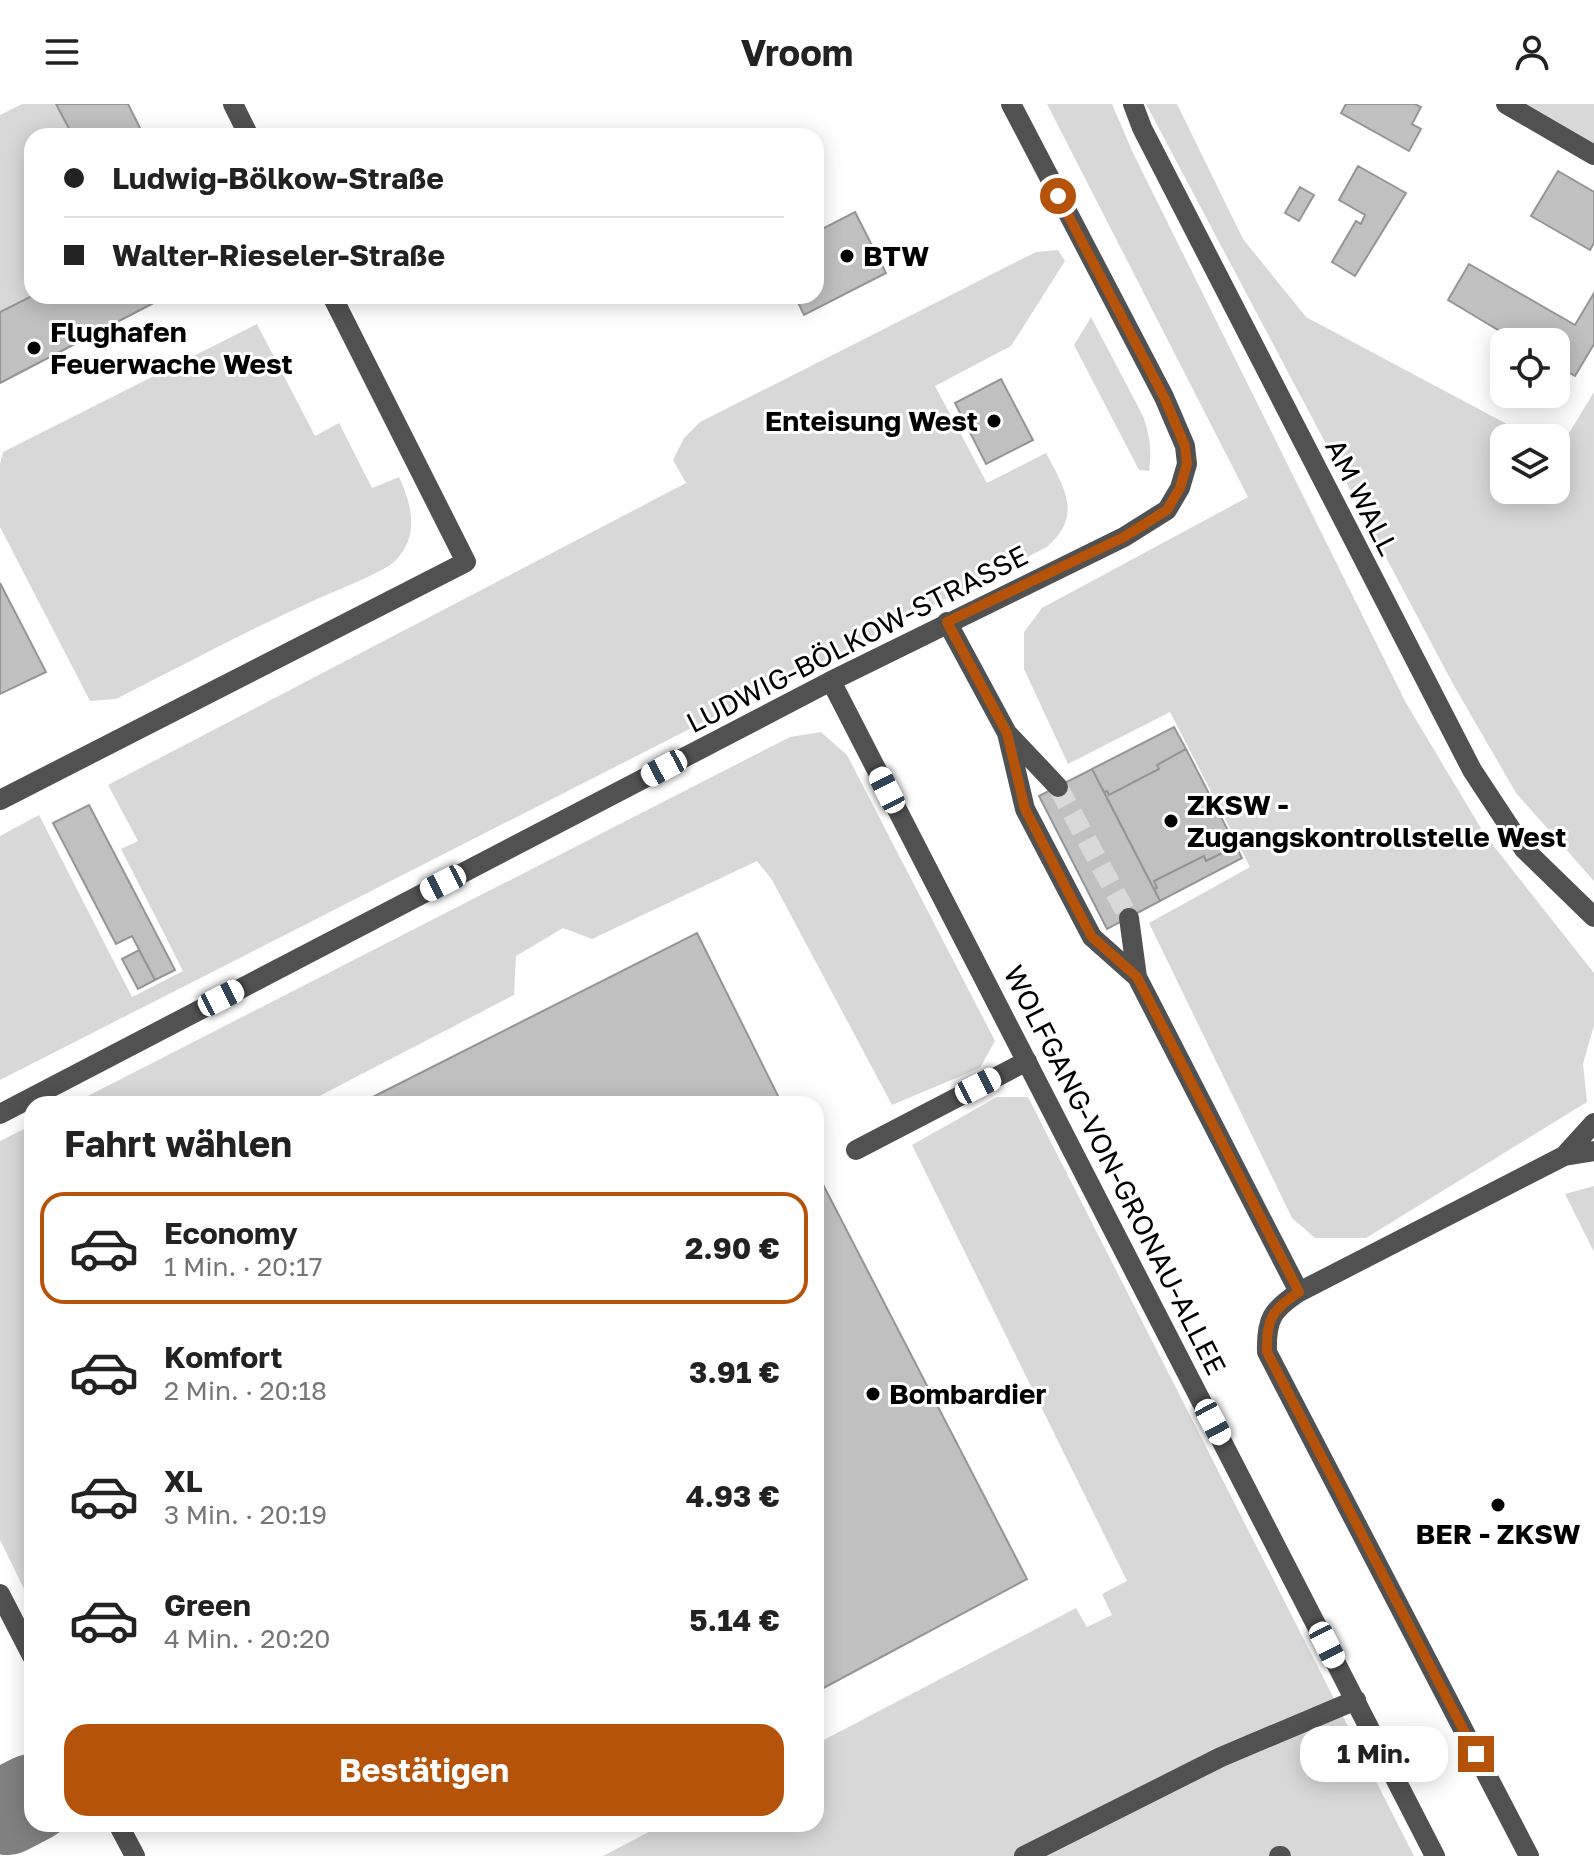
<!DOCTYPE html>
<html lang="de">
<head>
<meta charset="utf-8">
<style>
	:root { --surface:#fff; --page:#f2f2f2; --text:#222; --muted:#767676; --line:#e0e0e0; --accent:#b45309 }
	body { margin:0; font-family:"Golos Text",sans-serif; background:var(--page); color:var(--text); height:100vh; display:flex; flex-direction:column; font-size:30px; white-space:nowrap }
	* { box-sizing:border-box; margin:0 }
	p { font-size:26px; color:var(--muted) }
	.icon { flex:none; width:44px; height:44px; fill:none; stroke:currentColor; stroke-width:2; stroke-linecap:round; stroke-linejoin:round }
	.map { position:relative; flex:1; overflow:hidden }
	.details { position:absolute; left:24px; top:992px; width:800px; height:736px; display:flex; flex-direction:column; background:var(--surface); border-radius:24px; box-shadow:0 4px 20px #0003 }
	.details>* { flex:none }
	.top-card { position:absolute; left:24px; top:24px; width:800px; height:176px; border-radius:24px; box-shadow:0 4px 20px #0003; display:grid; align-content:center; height:176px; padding:0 40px; background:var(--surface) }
	.buttons { position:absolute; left:1490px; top:224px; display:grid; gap:16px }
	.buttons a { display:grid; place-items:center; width:80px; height:80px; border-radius:16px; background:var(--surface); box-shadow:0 4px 20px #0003; font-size:40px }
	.end { position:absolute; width:36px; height:36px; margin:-18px; border:10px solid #b45309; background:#fff; box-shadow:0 0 0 4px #fff }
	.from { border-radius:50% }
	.bubble { position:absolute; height:56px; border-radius:24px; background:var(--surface); box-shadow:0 4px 20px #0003; font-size:26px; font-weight:700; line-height:56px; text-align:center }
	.car { position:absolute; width:24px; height:48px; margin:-24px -12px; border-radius:10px; box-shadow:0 0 6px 2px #0007; background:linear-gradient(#fff 24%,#345 0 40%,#fff 0 76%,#345 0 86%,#fff 0) }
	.top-card b { display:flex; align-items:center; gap:28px; height:76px; font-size:30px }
	.top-card b+b { border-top:2px solid var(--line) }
	.top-card i { width:20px; height:20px; background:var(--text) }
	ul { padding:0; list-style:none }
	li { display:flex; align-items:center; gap:24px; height:112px; margin:0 16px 12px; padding:0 24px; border:4px solid transparent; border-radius:24px }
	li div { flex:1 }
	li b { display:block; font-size:30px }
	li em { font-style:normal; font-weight:700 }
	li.active { border-color:var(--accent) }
	li>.icon { width:72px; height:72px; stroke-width:1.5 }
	h2 { padding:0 40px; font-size:36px; line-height:96px }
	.cta { display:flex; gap:16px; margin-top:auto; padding:16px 40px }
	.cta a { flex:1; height:92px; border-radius:24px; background:var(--accent); color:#fff; font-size:32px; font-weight:700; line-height:92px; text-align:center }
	header { display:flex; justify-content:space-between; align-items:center; height:104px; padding:0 40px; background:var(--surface); font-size:36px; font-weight:700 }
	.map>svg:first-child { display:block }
</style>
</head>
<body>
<header><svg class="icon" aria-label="menu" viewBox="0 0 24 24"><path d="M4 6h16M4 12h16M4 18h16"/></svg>Vroom<svg class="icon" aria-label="person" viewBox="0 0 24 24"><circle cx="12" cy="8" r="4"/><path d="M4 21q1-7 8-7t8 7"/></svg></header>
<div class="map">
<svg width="1594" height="1752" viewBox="0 0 1594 1752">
	<rect width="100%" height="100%" fill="#fff"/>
	<path fill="#d8d8d8" d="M22,0H56L73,32H32V192L0,208V11Z
		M1047,0H1112L1133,49L1406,599L1485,731L1594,869V921L1583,960L1587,998L1366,1134H1315L1292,1114L1149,819L1250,763L1170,608L1068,660L1024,565V528L1042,504L1248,393Z
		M1146,0H1177L1243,135L1306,213L1533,334H1504V386H1556V346L1558,347L1594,288V777L1516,689L1453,580Z
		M1506,0H1594V51Z
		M1058,146L1065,157L1011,242L935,282L987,379L1046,349C1065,385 1083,411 1047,443L0,976V732L39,711L132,893L183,867L121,745L138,737L108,681L686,379L673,356L684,334L700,318L1036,148Z
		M1091,213L1143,312C1150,332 1152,347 1149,367L1139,366L1074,241Z
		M257,220L315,332L339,319L372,384L399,373C412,401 420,432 395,457C385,468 329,489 313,497C246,527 182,562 116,595L90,597L0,423V360L3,348Z
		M821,628L847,651L995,937L980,964L892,1001L772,776L757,757L592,835L563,824L516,852L514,891L304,1000H72L790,633Z
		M997,993H1028L1414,1752H603L664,1720H816V1640L1076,1504L1087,1523L1112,1511L1102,1490L1127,1477L912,1041Z
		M32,1021V1501L0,1436V1037Z
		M1594,1082V1148L1565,1090Z"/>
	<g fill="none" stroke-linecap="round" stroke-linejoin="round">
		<path stroke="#808080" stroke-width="88" d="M7,1707L32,1694"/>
	</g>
	<path fill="#c0c0c0" stroke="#959595" stroke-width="2" d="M56,0H128L144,32H73Z
		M1346,0H1415L1421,3L1412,20L1421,25L1409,47L1341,9Z
		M1358,62L1406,89L1355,172L1332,158L1356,117L1361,120L1365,111L1339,96Z
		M1558,67L1594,88V139L1590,146L1531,112Z
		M1300,83L1314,91L1299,117L1285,109Z
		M855,108L886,169L804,211L795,192H816V128Z
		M1469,160L1575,221L1594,189V240L1575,272L1556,261V238H1518L1448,196Z
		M32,192H167L0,279V208Z
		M1001,275L1033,336L986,360L955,299Z
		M0,479L46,568L0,590Z
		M1174,623L1186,645L1157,661L1159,665L1109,691L1107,687L1104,688L1092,665Z
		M1186,645L1236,742L1206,757L1204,752L1154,777L1157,784L1154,785L1104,688L1107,687L1109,691L1159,665L1157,661Z
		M1092,665L1160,797L1107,825L1039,692Z
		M89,701L175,866L155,876L132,832L116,840L53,719Z
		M1236,742L1242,754L1160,797L1154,785L1157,784L1154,777L1204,752L1206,757Z
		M697,829L782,1000H359Z
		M139,846L155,876L138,885L122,855Z
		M816,1067L1027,1475L816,1588Z"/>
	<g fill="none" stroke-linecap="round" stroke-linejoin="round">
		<path stroke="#d9d9d9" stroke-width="20" stroke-dasharray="20 10" stroke-linecap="butt" d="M1058,683L1129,814"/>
		<path stroke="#515151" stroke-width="20" d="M233,0L249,32
			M1133,0L1142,24L1472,666L1524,745L1594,813
			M1506,0L1594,51
			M947,518L1007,629
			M831,577L1435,1752
			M1058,683L1007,629L1025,705L1092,833L1137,873L1129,814
			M0,696L466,458L332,192
			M1137,873L1299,1188
			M0,1010L831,577L1124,433L1167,406L1180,384L1187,360L1185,342L1164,293L1011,0
			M856,1046L1027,957
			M1564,1052L1594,1019
			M0,1490L32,1552
			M118,1720L135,1752
			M1024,1752L1221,1653L1356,1596
			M1279,1752H1281
			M1529,1752L1267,1248C1266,1215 1272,1206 1299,1188L1564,1052L1594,1047"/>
	</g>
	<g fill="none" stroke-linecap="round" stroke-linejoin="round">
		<path stroke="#b45309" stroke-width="10" d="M1058,92L1164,293L1185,342L1187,360L1180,384L1167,406L1124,433L947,518L1007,629L1025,705L1078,807L1092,833L1137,873L1299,1188C1272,1206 1266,1215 1267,1248L1476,1650"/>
	</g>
	<g fill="#000" stroke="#fff" stroke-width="3">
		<circle cx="847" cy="152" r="8"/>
		<circle cx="34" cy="244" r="8"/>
		<circle cx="994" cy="317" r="8"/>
		<circle cx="1171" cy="717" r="8"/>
		<circle cx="873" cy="1290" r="8"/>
		<circle cx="1498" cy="1401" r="8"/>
	</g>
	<g text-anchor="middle" stroke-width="6" stroke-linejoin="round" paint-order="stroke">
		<g font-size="28" font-weight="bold" fill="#000" stroke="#fff" text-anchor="start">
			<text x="863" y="162">BTW</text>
			<text x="50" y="238">Flughafen<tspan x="50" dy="32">Feuerwache West</tspan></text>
			<text x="978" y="327" text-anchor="end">Enteisung West</text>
			<text x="1187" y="711">ZKSW -<tspan x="1187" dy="32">Zugangskontrollstelle West</tspan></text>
			<text x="889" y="1300">Bombardier</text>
			<text x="1498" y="1440" text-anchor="middle">BER - ZKSW</text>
		</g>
		<g font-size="28" fill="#000" stroke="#fff">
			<text transform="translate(1362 393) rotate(63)" y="10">AM WALL</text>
			<text transform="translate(857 535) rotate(-27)" y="10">LUDWIG-BÖLKOW-STRASSE</text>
			<text transform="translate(1115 1066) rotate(63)" y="10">WOLFGANG-VON-GRONAU-ALLEE</text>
		</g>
	</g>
</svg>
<div class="buttons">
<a><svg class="icon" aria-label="locate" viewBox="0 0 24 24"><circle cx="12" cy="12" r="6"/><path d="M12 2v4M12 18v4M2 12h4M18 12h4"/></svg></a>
<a><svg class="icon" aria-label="layers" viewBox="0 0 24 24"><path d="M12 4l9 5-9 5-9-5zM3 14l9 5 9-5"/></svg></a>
</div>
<i class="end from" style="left:1058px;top:92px"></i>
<i class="end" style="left:1476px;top:1650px"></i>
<div class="bubble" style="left:1300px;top:1622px;width:148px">1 Min.</div>
<i class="car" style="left:664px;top:664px;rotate:242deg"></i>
<i class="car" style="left:887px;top:686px;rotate:333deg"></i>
<i class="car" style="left:443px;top:779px;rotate:243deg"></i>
<i class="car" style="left:221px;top:894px;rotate:63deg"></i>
<i class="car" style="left:978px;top:982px;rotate:63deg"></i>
<i class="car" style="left:1213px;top:1318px;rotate:152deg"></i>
<i class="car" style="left:1327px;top:1541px;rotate:153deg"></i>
<div class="top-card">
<b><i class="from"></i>Ludwig-Bölkow-Straße</b>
<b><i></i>Walter-Rieseler-Straße</b>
</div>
<section class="details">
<h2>Fahrt wählen</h2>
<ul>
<li class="active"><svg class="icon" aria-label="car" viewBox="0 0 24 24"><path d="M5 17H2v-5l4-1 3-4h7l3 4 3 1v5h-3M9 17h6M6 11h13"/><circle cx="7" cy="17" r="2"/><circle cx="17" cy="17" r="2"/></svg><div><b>Economy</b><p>1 Min. · 20:17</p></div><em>2.90 €</em></li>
<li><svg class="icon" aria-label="car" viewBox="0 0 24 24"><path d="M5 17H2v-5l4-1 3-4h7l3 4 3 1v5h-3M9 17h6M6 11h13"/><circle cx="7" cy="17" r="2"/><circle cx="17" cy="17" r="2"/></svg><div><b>Komfort</b><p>2 Min. · 20:18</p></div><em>3.91 €</em></li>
<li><svg class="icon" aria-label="car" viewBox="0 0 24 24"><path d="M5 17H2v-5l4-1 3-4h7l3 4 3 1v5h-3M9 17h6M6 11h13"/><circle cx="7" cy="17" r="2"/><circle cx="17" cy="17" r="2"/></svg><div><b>XL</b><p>3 Min. · 20:19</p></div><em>4.93 €</em></li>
<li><svg class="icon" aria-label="car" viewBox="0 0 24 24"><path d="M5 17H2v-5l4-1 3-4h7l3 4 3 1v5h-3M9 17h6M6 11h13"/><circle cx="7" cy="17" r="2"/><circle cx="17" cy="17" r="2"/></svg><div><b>Green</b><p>4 Min. · 20:20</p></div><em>5.14 €</em></li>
</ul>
<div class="cta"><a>Bestätigen</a></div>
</section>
</div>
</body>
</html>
